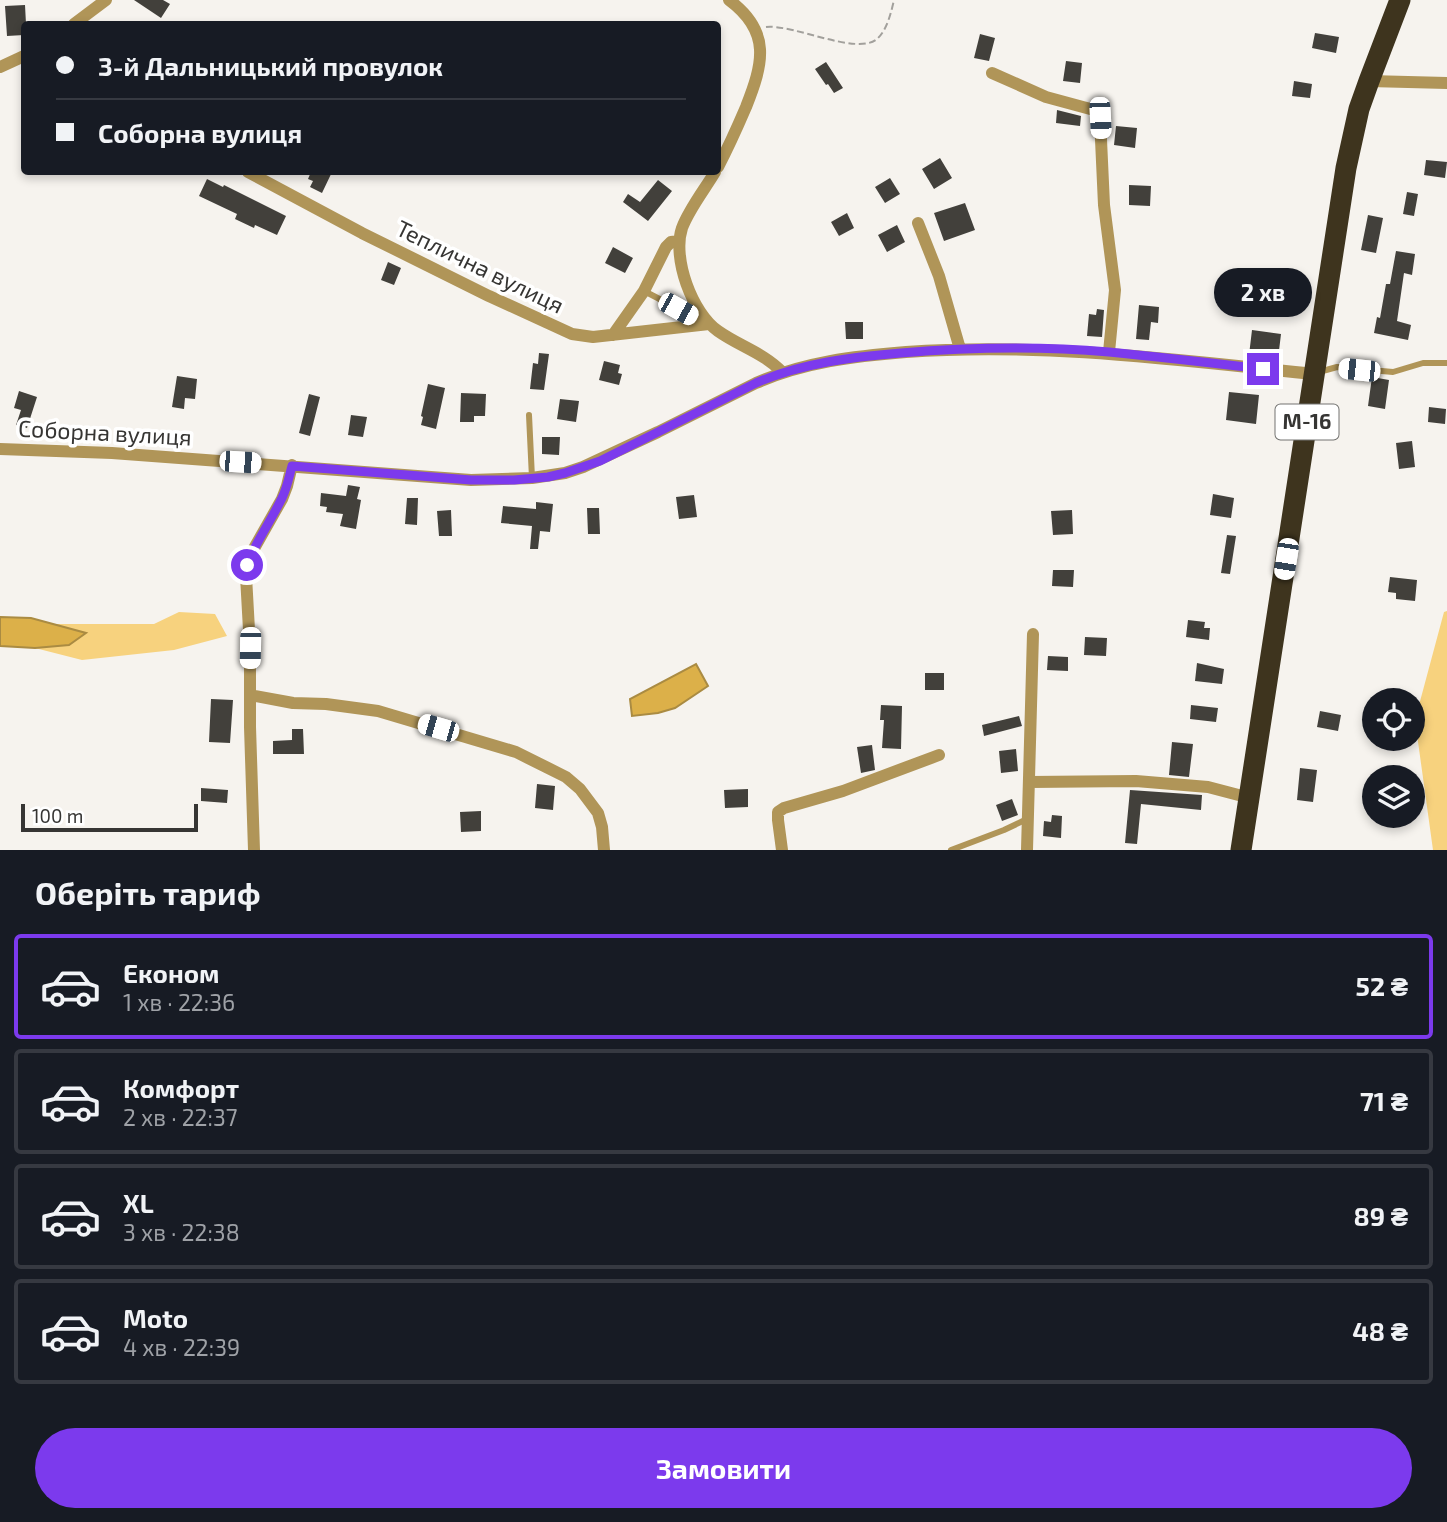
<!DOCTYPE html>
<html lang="uk">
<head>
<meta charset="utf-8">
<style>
	:root { --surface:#171b24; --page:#242831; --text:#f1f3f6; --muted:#9ea1a6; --line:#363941; --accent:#7c3aed }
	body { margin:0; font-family:"Exo 2",sans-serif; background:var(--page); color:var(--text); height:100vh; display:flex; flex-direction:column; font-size:26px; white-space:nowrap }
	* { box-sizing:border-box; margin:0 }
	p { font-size:23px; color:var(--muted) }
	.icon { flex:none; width:38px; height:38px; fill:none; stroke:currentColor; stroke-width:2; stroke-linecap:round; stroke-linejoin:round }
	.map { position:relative; height:850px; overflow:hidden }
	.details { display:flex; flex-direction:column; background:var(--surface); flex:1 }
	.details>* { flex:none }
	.hud { position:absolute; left:21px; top:21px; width:700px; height:154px; border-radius:7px; box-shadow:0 4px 10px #0003; display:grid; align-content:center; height:154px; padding:0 35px; background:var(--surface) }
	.buttons { position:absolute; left:1362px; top:688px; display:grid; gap:14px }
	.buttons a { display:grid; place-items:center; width:63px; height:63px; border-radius:50%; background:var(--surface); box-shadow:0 4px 10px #0003; font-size:35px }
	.scale { position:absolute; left:21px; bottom:18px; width:177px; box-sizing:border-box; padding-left:7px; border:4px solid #363533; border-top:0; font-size:19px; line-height:24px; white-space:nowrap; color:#363533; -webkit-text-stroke:5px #fff; paint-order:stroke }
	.end { position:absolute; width:32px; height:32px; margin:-16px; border:9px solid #7c3aed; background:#fff; box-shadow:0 0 0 4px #fff }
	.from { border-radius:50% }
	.bubble { position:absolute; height:49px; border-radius:24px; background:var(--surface); box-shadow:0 4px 10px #0003; font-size:23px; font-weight:700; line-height:49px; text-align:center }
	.car { position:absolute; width:21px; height:42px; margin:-21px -10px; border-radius:9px; box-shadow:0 0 5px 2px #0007; background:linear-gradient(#fff 24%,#345 0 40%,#fff 0 76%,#345 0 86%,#fff 0) }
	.hud b { display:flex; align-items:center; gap:24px; height:66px; font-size:26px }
	.hud b+b { border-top:2px solid var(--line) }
	.hud i { width:18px; height:18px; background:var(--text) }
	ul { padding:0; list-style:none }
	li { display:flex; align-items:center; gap:21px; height:105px; margin:0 14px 10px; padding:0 21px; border:4px solid var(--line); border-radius:7px }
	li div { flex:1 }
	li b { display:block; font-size:26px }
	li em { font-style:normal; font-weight:700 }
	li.selected { border-color:var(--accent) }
	li>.icon { width:63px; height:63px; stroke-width:1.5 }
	h2 { padding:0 35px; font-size:32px; line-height:84px }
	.primary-button { display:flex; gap:14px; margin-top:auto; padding:14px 35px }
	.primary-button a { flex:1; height:80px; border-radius:42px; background:var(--accent); color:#fff; font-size:28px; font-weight:700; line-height:80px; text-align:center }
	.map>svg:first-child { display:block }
</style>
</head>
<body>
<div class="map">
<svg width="1447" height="850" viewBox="0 0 1447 850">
	<rect width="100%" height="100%" fill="#f6f3ee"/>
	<path fill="#f7d27e" d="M1447,611V850H1433L1415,720L1444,612Z
		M179,612L215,614L227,636L174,650L82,660L35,648L69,645L85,634L53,624H154Z"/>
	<path fill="#dcb049" stroke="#aa8b42" stroke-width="2" d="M0,617L31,618L86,633L69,645L35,648L0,646Z
		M696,664L708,686L675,708L658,713L632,716L630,699Z"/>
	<path fill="#42403b" d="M134,0H163L170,4L161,18Z
		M25,5L26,24H24V35L7,36L5,6Z
		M1315,33L1339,37L1336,53L1312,48Z
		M980,34L995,38L989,61L974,58Z
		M1066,61L1082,63L1080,83L1063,81Z
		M826,62L843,88L834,93L828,84L826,85L815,69Z
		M1294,81L1312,84L1310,98L1292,96Z
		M1057,110L1081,116L1080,126L1056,123Z
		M1116,126L1137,128L1135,148L1114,145Z
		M940,158L952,178L934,189L922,169Z
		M1426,160L1447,162L1445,178L1424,175Z
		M311,172H332L322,193L310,187L313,181L308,179Z
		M890,178L900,194L885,203L875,187Z
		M207,179L223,187L224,185L286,216L277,235L255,225L254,228L235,219L237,214L199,196Z
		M658,180L672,191L648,221L623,202L628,194L640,202Z
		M1129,185L1151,186L1150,206L1129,205Z
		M1407,192L1418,194L1414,216L1403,214Z
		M965,203L975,230L944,241L934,213Z
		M847,213L854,228L839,236L831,222Z
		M1368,215L1383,218L1376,253L1361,250Z
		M897,225L905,242L887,252L878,235Z
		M613,247L633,258L625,273L605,263Z
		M1396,251L1415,254L1412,275L1404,273L1397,321L1411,325L1408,340L1374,333L1377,317L1380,318L1386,284H1390Z
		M388,262L401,268L394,285L381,280Z
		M1139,305L1159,307L1158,323L1151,322L1149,340L1136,339Z
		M1097,309L1104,310L1102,337L1087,336L1089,314L1096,315Z
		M845,322H863V339H846Z
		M1252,330L1281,334L1278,359L1249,355Z
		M539,353L549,354L544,390L530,389L533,363L538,364Z
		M604,361L620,365L618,373L622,374L619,385L599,380Z
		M177,376L197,379L195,399L185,398L184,409L172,407Z
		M1372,377L1389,380L1385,409L1368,406Z
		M428,384L445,388L436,429L421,425L423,417L421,416Z
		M19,391L37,397L27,428L16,425L21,410L14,408Z
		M1229,392L1259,395L1256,424L1226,420Z
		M461,393L486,394L485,416H474V422H460Z
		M309,394L320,397L310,436L299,433Z
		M560,399L579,401L576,422L557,419Z
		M1429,407L1446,409L1445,424L1428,422Z
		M351,415L367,417L363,437L348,435Z
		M542,437H560L559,455L542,454Z
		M1412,441L1415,467L1399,469L1396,443Z
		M348,485L360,487L357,499L361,500L356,529L340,526L343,514L326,512L327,507L320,506L321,493L346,496Z
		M1213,494L1234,498L1231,518L1210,515Z
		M694,495L697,517L679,519L676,497Z
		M407,498H418L417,525L405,524Z
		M536,502L553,504L550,532L540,531L538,549H530L532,526L501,523L503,506L536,509Z
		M587,508H599L600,534H588Z
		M451,510L452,536H439L437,511Z
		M1072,510L1073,534L1053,535L1051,511Z
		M1227,535L1236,536L1230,574L1221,573Z
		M1053,570H1074L1073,587L1052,586Z
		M1390,577L1417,580L1415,601L1396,599V593L1388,592Z
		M1188,620L1205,622L1204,628H1210L1209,640L1186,637Z
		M1085,637L1107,638L1106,656L1084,655Z
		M1048,656L1068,657V671L1047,670Z
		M1197,663L1224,669L1222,684L1195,681Z
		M925,673H944V690H925Z
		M211,699L233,700L230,743L209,742Z
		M881,705L902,706L901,749L882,748L884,720H880Z
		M1191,705L1218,708L1216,722L1190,719Z
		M1320,711L1341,715L1338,731L1317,727Z
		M1019,716L1022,726L984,736L982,725Z
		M292,729H303L304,754H273V741L292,740Z
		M1172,742L1193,744L1189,777L1169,775Z
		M872,745L875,770L861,773L857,747Z
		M1016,749L1018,771L1001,773L999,751Z
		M1300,768L1317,770L1313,802L1297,800Z
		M537,784L555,786L553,810L535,808Z
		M201,788L228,790L227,803L201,801Z
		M748,789V807L725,808L724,790Z
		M1130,790L1202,795L1201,810L1141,804L1137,844L1125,843Z
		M1012,799L1018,815L1002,821L996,805Z
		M481,811V831L461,832L460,812Z
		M1052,815L1062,816L1061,838L1043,836L1044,821L1051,822Z"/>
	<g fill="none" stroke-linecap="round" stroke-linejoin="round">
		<path stroke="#a2a09c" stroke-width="2" stroke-dasharray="7 3.5" stroke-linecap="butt" d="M766,27C794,24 857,56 877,39C887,30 891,13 894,0"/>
		<path stroke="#b09558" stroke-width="6" d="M644,291L704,322
			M1319,372L1337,367L1393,372L1423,363H1447
			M529,415L532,478
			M951,850L1004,830L1027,819"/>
		<path stroke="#b09558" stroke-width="12" d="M74,24L106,0
			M0,67L24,56
			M992,73L1046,97L1094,110L1098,114L1100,118L1104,205L1115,290L1109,352
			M1369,81L1447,83
			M718,167C728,148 737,128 746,107C763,64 772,32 729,0
			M248,172L362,233L489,296L572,334L593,337L709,324
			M715,172C705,189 689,209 682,228C672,258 692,313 718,331C739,346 764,353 782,372
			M918,223L939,276L960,349
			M613,335L644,291L666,247L671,242L679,241
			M0,449L112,453L471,480L532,478L565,473L583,467L658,432L756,383C804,362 855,356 906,352C1043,342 1178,360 1314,374
			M250,695L293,703L326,704L378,711L516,752L566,777L580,789L598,813L602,827L604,850
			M1030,782L1136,781L1208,787L1250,798
			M254,850L250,727V648L246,576L252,552L282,499L287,486L292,465
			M782,850L778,820V812L784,808L843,791L939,755
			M1027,850L1033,634"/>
		<path stroke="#3e341e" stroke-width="21" d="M1241,850L1346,168L1359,109L1369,81L1400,0"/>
	</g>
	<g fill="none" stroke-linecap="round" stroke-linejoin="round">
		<path stroke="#7c3aed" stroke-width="9" d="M247,565C256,541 271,521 282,498C287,488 289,477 292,466L471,480H514L548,477L565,473L600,461L756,383C802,363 852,357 901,353C970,347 1041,346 1109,352C1160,357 1212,363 1263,369"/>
	</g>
	<g text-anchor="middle" stroke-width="7" stroke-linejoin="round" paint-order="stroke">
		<rect fill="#fff" stroke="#727270" stroke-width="2" x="1275.5" y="404.5" width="63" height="35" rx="5"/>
		<g font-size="21" font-weight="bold" fill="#363533">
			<text x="1307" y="429">М-16</text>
		</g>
		<g font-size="23" fill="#363533" stroke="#fff">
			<text transform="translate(480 267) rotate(26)" y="8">Теплична вулиця</text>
			<text transform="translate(105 433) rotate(3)" y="8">Соборна вулиця</text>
		</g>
	</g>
</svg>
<div class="buttons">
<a><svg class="icon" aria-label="locate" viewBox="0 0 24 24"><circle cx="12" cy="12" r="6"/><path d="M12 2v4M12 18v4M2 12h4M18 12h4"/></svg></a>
<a><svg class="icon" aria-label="layers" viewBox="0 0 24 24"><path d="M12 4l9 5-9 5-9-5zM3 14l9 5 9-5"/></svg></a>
</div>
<div class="scale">100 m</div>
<i class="end from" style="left:247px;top:565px"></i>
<i class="end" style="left:1263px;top:369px"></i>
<div class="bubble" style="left:1214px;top:268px;width:98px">2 хв</div>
<i class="car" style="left:1100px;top:118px;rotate:177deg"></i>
<i class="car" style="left:678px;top:309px;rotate:119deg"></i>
<i class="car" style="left:1359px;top:370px;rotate:276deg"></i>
<i class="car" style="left:240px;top:462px;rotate:94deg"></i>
<i class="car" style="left:1286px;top:559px;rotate:189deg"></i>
<i class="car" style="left:250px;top:648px;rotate:181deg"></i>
<i class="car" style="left:438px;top:728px;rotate:286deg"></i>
<div class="hud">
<b><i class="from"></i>3-й Дальницький провулок</b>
<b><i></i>Соборна вулиця</b>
</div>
</div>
<section class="details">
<h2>Оберіть тариф</h2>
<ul>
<li class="selected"><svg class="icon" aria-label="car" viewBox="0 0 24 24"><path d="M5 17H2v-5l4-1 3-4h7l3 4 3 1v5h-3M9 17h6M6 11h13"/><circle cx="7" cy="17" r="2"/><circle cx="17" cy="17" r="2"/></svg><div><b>Економ</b><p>1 хв · 22:36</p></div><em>52 ₴</em></li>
<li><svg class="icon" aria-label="car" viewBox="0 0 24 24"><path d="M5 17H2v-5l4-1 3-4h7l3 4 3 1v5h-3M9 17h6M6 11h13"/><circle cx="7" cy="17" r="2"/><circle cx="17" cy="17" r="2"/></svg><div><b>Комфорт</b><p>2 хв · 22:37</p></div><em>71 ₴</em></li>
<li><svg class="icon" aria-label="car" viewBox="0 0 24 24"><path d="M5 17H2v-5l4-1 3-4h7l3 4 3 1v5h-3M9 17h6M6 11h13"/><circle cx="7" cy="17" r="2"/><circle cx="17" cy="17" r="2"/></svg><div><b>XL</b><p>3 хв · 22:38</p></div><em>89 ₴</em></li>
<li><svg class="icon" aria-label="car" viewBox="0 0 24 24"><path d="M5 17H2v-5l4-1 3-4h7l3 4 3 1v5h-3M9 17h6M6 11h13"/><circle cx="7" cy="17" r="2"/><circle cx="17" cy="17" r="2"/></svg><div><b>Moto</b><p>4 хв · 22:39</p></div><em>48 ₴</em></li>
</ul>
<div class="primary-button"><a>Замовити</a></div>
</section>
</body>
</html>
